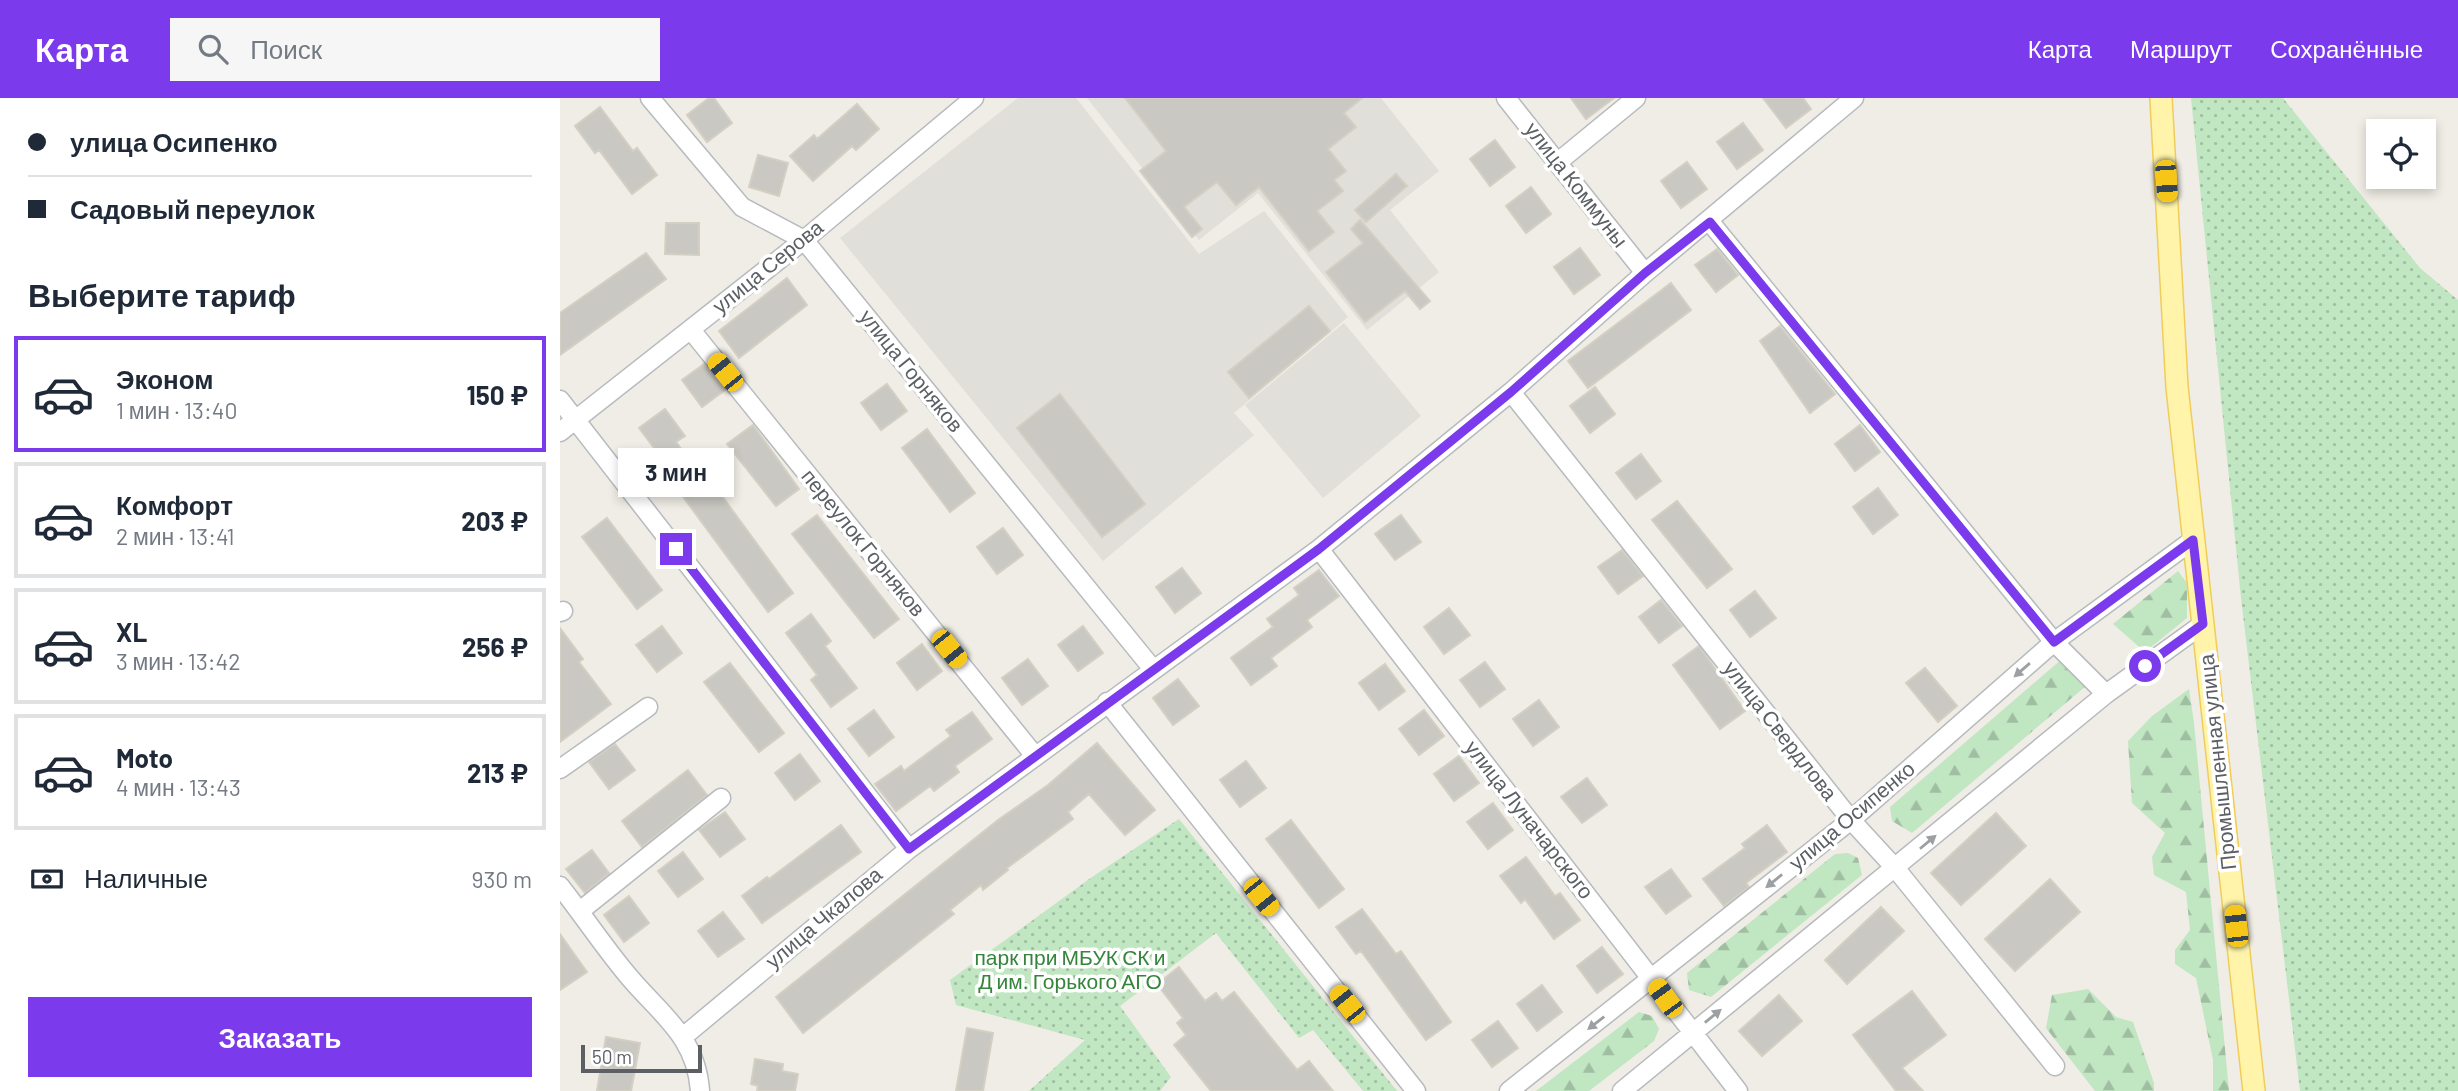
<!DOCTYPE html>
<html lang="ru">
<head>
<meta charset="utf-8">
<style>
	:root { --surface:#fff; --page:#f6f6f7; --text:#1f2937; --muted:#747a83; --line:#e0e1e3; --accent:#7c3aed }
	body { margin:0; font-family:Barlow,sans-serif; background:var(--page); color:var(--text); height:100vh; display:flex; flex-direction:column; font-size:26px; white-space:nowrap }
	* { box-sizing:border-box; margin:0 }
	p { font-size:23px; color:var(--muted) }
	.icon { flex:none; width:38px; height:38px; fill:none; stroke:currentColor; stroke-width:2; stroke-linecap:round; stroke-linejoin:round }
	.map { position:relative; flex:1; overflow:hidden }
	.sheet { display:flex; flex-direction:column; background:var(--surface); width:560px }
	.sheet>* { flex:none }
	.top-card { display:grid; align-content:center; height:154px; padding:0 28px; background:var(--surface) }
	.tools { position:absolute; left:1806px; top:21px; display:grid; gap:14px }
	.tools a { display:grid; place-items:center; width:70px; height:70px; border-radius:0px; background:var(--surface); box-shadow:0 4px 10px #0003; font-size:35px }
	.scale { position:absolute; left:21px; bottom:18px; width:121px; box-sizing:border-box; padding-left:7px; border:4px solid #5c6065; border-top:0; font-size:19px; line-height:24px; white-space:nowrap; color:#5c6065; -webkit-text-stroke:5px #fff; paint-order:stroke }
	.end { position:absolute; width:32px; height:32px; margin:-16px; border:9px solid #7c3aed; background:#fff; box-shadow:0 0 0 4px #fff }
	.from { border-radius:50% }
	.bubble { position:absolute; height:49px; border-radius:0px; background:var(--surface); box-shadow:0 4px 10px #0003; font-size:23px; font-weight:700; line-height:49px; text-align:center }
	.car { position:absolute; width:21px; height:42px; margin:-21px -10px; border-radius:9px; box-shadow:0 0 5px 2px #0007; background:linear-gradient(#f5c518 24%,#345 0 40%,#f5c518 0 76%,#345 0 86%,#f5c518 0) }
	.top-card b { display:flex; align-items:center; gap:24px; height:66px; font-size:26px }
	.top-card b+b { border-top:2px solid var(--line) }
	.top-card i { width:18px; height:18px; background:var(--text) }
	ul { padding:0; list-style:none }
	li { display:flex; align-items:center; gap:21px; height:116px; margin:0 14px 10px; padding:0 14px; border:4px solid var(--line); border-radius:0px }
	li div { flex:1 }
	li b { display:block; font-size:26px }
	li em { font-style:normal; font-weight:700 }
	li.active { border-color:var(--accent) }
	li>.icon { width:63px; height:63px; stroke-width:1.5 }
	h2 { padding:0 28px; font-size:32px; line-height:84px }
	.pay { display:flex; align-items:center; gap:18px; height:77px; padding:0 28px; font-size:26px }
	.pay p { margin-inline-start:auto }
	.action { display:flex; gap:14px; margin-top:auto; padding:14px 28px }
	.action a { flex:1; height:80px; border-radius:0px; background:var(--accent); color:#fff; font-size:28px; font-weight:700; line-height:80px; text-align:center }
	header { display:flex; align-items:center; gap:42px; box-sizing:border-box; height:98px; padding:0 35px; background:var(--accent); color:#fff }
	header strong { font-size:33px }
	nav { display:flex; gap:38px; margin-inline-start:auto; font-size:24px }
	.search { width:490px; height:63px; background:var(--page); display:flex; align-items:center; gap:18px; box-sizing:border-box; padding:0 24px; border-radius:0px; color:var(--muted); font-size:26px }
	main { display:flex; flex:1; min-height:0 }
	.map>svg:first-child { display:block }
</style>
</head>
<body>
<header>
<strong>Карта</strong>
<div class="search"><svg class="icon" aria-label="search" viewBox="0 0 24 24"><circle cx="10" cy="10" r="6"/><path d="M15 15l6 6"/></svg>Поиск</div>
<nav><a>Карта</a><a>Маршрут</a><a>Сохранённые</a></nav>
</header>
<main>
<section class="sheet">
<div class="top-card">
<b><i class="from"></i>улица Осипенко</b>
<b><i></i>Садовый переулок</b>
</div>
<h2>Выберите тариф</h2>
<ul>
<li class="active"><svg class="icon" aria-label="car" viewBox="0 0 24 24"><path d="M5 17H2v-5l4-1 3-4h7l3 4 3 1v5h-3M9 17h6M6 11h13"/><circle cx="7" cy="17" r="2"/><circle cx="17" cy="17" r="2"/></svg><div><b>Эконом</b><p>1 мин · 13:40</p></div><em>150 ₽</em></li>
<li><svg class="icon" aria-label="car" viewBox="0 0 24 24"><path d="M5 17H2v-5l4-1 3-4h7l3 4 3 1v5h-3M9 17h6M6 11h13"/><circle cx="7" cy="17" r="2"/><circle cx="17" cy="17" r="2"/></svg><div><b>Комфорт</b><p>2 мин · 13:41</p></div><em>203 ₽</em></li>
<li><svg class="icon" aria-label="car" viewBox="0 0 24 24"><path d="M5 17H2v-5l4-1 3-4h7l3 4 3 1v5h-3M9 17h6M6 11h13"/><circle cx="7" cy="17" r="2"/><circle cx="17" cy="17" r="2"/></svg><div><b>XL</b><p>3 мин · 13:42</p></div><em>256 ₽</em></li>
<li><svg class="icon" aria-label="car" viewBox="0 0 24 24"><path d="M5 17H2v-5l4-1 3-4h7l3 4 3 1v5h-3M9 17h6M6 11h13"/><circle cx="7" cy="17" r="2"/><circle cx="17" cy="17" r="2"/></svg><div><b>Moto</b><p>4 мин · 13:43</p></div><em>213 ₽</em></li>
</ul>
<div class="pay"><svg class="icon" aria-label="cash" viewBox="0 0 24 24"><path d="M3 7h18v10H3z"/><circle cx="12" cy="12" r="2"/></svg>Наличные<p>930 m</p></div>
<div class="action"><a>Заказать</a></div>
</section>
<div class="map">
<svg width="1898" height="993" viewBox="0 0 1898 993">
	<defs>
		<pattern id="forest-firs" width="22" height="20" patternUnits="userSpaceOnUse" patternTransform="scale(1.75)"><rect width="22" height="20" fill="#c1e6c2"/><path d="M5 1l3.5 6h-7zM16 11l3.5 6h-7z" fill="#a0bea1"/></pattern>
		<pattern id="park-dots" width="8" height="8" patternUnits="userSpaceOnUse" patternTransform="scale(1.75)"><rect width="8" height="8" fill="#c1e6c2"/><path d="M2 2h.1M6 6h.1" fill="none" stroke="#a0bea1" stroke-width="1.8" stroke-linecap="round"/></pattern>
	</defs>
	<rect width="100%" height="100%" fill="#efede5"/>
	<path fill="#e0dfd9" d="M458,0H516L639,156L704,113L788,219L674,315L694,337L543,463L280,140Z
		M527,0H821L879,73L830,112L879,174L807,232L698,95L639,142Z
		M784,225L861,318L763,400L685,307Z"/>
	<path fill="url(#forest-firs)" d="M1618,473L1627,485V520L1585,554L1553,526Z
		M1502,561L1526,588L1352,735L1332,723L1330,709Z
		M1629,591L1634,625L1669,993H1653V962L1636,880L1615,866V852L1630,832L1626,794L1594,777L1592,759L1605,735L1572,705L1568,643L1592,618Z
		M1288,755L1298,760L1302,777L1151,899L1129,892L1127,875L1275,756Z
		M1528,891L1556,919L1573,924L1594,985V993H1535L1486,930L1492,897Z
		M1079,914L1092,918L1099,931L1094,943L1029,993H976Z"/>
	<path fill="url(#park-dots)" d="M1631,0H1723L1860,170L1898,202V993H1740L1681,500Z
		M619,721L837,993H803L753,932L739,940L656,835L560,908L611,979L600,993H469L525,942L396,907L390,882L532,779Z"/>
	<path fill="#cac8c2" stroke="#d4cfc3" stroke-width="2" d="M149,0H154L172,25L147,44L127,17Z
		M565,0H802L784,15L796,29L768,51L786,73L774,82L783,93L757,113L774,134L749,153L699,89L676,107L657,84L624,109L642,131L632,139L580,73L606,53Z
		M1011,0H1054L1026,21Z
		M1203,0H1243L1251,11L1226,30Z
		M297,6L319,31L296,52L292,48L253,83L230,58L254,37L257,41Z
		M40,9L73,53L77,50L97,77L72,96L39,52L35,55L15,28Z
		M1183,25L1203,52L1177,71L1157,44Z
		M935,42L955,69L930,88L910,61Z
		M198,57L228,65L219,98L189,89Z
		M1127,64L1147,91L1121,110L1101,83Z
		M836,76L847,88L806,124L795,112Z
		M971,89L991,116L966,135L946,108Z
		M800,122L870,203L860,211L845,193L805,224L766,174L803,145L791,131Z
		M106,125H139V157L105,156Z
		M1020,150L1040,177L1014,196L994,169Z
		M1157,151L1178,177L1156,194L1135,167Z
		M86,155L106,181L0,257V215Z
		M227,180L247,207L179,260L159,233Z
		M1111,185L1131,212L1028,290L1008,263Z
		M749,208L770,233L689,300L668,274Z
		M1220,228L1275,296L1250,315L1200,243Z
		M144,266L165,292L142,309L122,282Z
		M327,286L347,313L321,332L301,305Z
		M1035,289L1055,316L1030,335L1010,308Z
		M500,296L585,406L542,439L457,330Z
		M105,311L125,338L116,344L152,392L156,390L233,495L208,514L118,392L115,395L94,368L103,362L79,330Z
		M193,327L239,391L216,408L167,346Z
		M1300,327L1320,354L1295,373L1275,346Z
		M367,331L415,395L390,414L342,350Z
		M1081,356L1101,383L1076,401L1056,375Z
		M1318,390L1338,417L1313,436L1293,409Z
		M1117,403L1172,471L1147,490L1092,422Z
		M257,417L339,521L314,540L232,436Z
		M841,417L861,444L835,462L815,436Z
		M47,420L102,492L77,511L22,439Z
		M443,430L463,457L437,476L417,449Z
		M1062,452L1083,478L1058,496L1038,469Z
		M622,470L641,495L615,515L596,489Z
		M759,472L779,498L747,522L752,529L711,560L717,568L691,587L671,560L713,529L707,521L739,497L734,490Z
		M1195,493L1216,520L1190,539L1170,512Z
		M1101,502L1122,528L1099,545L1079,519Z
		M889,510L910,537L884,556L864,529Z
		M251,516L271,543L265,548L297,590L271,609L251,582L257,577L226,535Z
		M102,528L122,555L97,574L76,547Z
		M523,528L543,555L518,573L498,547Z
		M0,530L23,561L19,564L51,606L0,644Z
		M362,546L382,573L357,592L337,565Z
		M1139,548L1185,613L1160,631L1113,567Z
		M468,561L488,588L462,607L442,580Z
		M925,564L945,591L920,609L900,582Z
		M170,565L224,635L199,654L144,584Z
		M825,566L845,593L819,612L799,585Z
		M1365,570L1397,608L1378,624L1346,585Z
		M618,581L639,608L613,627L593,600Z
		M979,602L999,629L973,648L953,621Z
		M314,612L334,639L309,658L288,631Z
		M864,612L884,638L859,657L839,631Z
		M412,614L432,641L395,668L399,674L374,693L370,688L336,713L315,686L341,668L344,673L391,638L386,632Z
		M537,645L595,712L565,737L529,696L508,714L513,721L447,770L448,772L423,792L421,787L390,812L394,816L243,935L216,899L438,722L488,687Z
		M55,646L75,672L49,691L29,664Z
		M240,656L260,683L235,702L215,675Z
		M899,658L919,685L894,703L874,676Z
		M686,663L706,690L680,709L660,682Z
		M128,672L147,697L82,749L62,723Z
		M1027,680L1047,707L1022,725L1001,699Z
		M933,705L953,732L928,751L907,724Z
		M165,714L185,741L160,759L139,732Z
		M1436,715L1466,748L1401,807L1371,775Z
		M731,722L784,791L759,810L706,741Z
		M281,727L301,754L202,825L182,798L207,779L209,781Z
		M1207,727L1227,754L1186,785L1189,789L1164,808L1143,781L1185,750L1182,746Z
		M32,752L49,775L25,795L6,771Z
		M123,754L143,781L118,799L98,773Z
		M966,759L995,798L1000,795L1020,822L994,841L965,801L961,805L940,778Z
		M1111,771L1131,798L1106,816L1085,789Z
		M1490,781L1520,814L1455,873L1425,841Z
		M69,798L89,825L64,844L44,817Z
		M1321,809L1344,833L1287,886L1265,862Z
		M802,811L836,856L841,853L891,924L866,942L801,853L796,856L776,829Z
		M163,814L184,841L158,859L138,833Z
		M0,836L27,874L0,892Z
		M1042,849L1063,876L1037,895L1017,868Z
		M619,869L645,903L656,895L662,903L674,894L737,972L749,963L773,993H651L614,947L626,937L617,925L623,920L597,886Z
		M982,887L1002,914L977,933L957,906Z
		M1352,893L1386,937L1342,970L1363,993H1336L1293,937Z
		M1219,897L1242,923L1202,958L1179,933Z
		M938,923L958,950L932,969L912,942Z
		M407,930L433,935L423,993H396Z
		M46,939L80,945L71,993H37Z
		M195,961L223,966L222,973L238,976L235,993H197L198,988L191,986Z"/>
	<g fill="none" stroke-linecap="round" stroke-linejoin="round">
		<g stroke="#b7babe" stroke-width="21">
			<path id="minor" d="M90,0L182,109L244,142L592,570
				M946,0L1085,175
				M998,64L1076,0
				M1150,124L1494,544L1546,596
				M131,232L475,658
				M951,294L1291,722L1336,771L1495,968
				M0,302L349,751
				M0,334L244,142L414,0
				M759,451L1178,993
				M0,514L3,513
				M547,604L856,993
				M0,671L88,609
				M0,788C22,816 42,846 65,874C98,915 136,936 140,993
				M20,813L161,700
				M124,938L349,751L759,451L951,294L1085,175L1294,0
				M949,993L1291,722L1494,544L1633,442
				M1062,993L1546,596L1643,526"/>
		</g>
		<g stroke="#f1cc5b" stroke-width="24">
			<path id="major" d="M1601,0L1617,289L1694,993"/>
		</g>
		<use href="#minor" stroke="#fff" stroke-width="18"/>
		<use href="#major" stroke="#fff4a9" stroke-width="21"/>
	</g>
	<defs><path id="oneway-solid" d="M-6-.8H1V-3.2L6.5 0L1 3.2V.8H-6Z" transform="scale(1.75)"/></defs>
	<g fill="#9da0a3">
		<use href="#oneway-solid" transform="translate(1462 572) rotate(139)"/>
		<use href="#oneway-solid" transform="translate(1368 744) rotate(-40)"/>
		<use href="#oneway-solid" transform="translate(1214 783) rotate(141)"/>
		<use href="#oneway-solid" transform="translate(1153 918) rotate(-39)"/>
		<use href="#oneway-solid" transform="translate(1036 925) rotate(142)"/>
	</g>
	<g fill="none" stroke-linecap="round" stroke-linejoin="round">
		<path stroke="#7c3aed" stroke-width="9" d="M116,451L349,751L759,451L951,294L1085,175L1150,124L1494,544L1633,442L1643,526L1585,568"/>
	</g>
	<g text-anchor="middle" stroke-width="7" stroke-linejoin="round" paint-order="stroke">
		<g font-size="21" fill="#5c6065" stroke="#fff">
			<text transform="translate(1016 87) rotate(52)" y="7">улица Коммуны</text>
			<text transform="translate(208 169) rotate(-39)" y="7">улица Серова</text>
			<text transform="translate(351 273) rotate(51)" y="7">улица Горняков</text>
			<text transform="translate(303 445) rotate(51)" y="7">переулок Горняков</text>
			<text transform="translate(1220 633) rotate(52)" y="7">улица Свердлова</text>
			<text transform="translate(1658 664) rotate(-96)" y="7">Промышленная улица</text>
			<text transform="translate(1292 718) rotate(-40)" y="7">улица Осипенко</text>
			<text transform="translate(969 722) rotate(52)" y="7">улица Луначарского</text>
			<text transform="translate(264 820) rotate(-40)" y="7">улица Чкалова</text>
		</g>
		<g font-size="21" fill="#34843b" stroke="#fff">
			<text x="510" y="867">парк при МБУК СК и<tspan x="510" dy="24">Д им. Горького АГО</tspan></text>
		</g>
	</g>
</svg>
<div class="tools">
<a><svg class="icon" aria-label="locate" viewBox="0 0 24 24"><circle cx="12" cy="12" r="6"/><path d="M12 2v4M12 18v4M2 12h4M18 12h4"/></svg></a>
</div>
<div class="scale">50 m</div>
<i class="end from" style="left:1585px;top:568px"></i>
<i class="end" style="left:116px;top:451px"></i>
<div class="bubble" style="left:58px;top:350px;width:116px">3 мин</div>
<i class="car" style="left:1606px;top:83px;rotate:176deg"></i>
<i class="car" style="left:165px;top:274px;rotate:321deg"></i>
<i class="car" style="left:389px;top:551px;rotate:141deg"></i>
<i class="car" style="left:701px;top:799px;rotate:141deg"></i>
<i class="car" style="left:1676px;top:828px;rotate:354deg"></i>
<i class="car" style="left:1105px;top:900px;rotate:324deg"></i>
<i class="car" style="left:787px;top:906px;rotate:321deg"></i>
</div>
</main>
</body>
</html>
